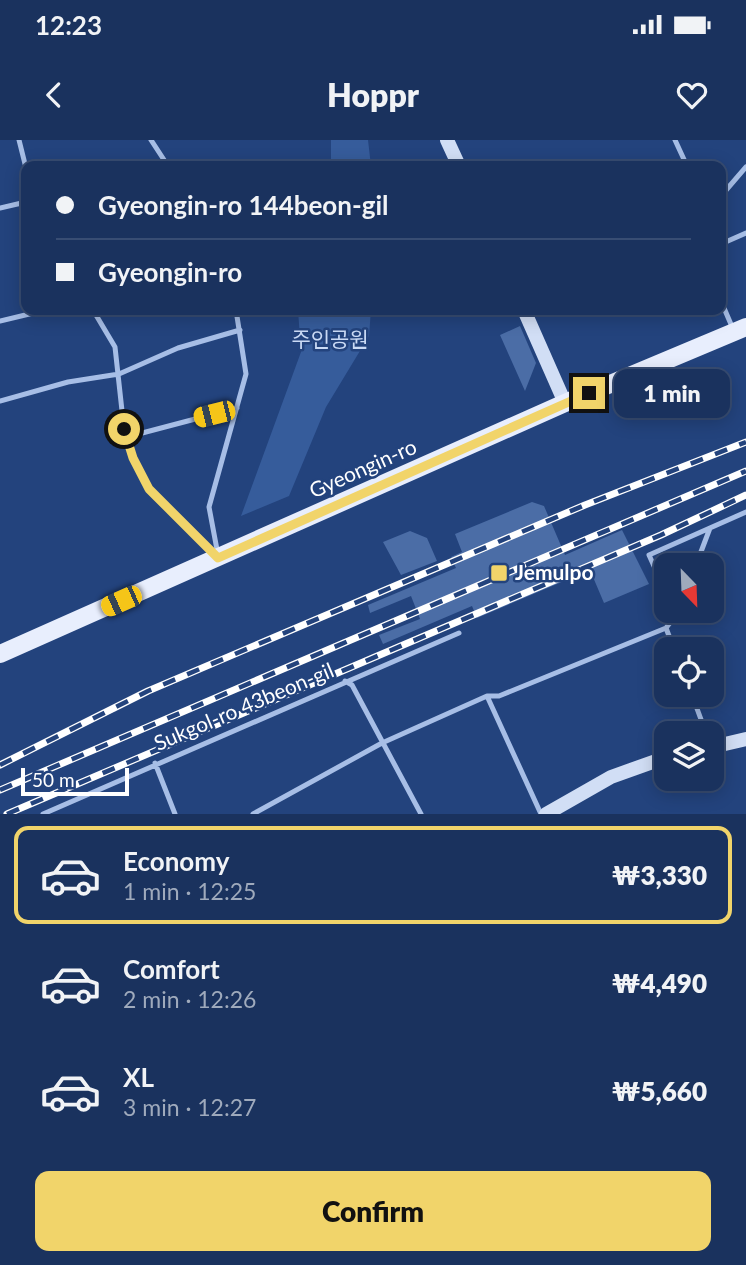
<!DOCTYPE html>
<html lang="en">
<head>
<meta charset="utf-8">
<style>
	:root { --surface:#1a325e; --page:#273e67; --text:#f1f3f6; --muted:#9faabc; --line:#384d73; --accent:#f1d46a }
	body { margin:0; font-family:Lato,"Noto Sans KR",sans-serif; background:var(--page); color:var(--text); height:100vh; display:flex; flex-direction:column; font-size:26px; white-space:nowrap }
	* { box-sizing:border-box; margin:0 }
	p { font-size:23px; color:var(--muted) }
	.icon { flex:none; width:38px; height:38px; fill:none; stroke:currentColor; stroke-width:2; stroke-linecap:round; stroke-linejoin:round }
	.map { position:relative; height:674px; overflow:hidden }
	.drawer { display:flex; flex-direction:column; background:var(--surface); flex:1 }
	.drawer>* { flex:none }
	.hud { position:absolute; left:21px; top:21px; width:705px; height:154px; border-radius:14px; box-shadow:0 4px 18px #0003,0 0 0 2px var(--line); display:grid; align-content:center; height:154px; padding:0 35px; background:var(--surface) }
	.needle { width:46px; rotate:157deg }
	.tools { position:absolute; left:654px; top:413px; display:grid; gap:14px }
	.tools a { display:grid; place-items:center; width:70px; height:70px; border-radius:14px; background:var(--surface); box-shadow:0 4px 18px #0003,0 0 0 2px var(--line); font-size:35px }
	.scale { position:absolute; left:21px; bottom:18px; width:108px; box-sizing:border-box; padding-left:7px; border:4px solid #fff; border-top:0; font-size:19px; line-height:24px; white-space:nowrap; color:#fff; -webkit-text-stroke:5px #23437d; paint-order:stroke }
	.end { position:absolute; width:32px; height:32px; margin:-16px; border:9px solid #f1d46a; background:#111; box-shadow:0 0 0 4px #111 }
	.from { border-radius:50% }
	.bubble { position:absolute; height:49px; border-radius:14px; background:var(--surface); box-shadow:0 4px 18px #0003,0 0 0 2px var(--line); font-size:23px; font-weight:800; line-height:49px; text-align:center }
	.car { position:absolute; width:21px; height:42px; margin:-21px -10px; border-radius:9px; box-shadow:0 0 5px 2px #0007; background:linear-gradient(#f5c518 24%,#345 0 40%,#f5c518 0 76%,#345 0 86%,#f5c518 0) }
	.hud b { display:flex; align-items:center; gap:24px; height:66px; font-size:26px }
	.hud b+b { border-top:2px solid var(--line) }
	.hud i { width:18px; height:18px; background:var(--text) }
	ul { padding:12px 0 0; list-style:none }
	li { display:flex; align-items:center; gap:21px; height:98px; margin:0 14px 10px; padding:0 21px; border:4px solid transparent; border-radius:14px }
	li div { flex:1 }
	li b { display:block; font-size:26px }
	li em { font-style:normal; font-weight:800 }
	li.active { border-color:var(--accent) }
	li>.icon { width:63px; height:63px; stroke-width:1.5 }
	.button { display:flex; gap:14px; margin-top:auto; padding:14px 35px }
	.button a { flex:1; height:80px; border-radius:14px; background:var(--accent); color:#111; font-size:28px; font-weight:800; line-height:80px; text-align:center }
	.status { display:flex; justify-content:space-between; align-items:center; height:49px; padding:0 35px; background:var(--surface); direction:ltr }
	.status svg { height:19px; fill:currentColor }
	header { display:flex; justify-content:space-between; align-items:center; height:91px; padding:0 35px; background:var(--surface); font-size:32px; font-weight:800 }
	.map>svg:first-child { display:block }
</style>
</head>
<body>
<div class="status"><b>12:23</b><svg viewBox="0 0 49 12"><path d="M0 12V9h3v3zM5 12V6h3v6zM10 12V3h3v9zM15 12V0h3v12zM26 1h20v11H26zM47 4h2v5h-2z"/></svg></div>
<header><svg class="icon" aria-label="back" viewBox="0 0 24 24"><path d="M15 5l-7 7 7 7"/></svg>Hoppr<svg class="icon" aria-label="heart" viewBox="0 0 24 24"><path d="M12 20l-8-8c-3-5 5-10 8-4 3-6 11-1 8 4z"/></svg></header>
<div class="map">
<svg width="746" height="674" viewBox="0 0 746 674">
	<rect width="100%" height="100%" fill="#23437d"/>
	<path fill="#365c9b" d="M331,0H368L371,26H331Z
		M298,170H371L369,196L326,267L289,356L241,376L301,212Z"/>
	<path fill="#4b6da6" d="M520,186L536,223L525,251L500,195Z
		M532,362L544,366L565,415L622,390L649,444L604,463L590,430L477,478L472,466L383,504L379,495L420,479L411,456L370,473L368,465L456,428L451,417L462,412L455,394Z
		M410,391L427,398L437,421L401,435L383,402Z"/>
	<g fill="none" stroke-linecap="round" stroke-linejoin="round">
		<path stroke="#a7bee6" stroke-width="5" d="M19,0L26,28
			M151,0L168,26
			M675,0L687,26
			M721,56L746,27
			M0,68L26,62
			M721,104L746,93
			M721,161L733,189
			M93,170L115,207L124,289L133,318L149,350L214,414
			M0,181L46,170
			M0,261L68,242L119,234L178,208L240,190
			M127,297L237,268
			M218,415L209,367L246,234L236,170
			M696,425L710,388
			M667,455L649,415L746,372
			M666,488L674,509
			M345,541L352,545L421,674
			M692,555L706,593
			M487,556L541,674
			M155,623L175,674
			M43,674L459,493
			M253,674L382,603L487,556H499L666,488L679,471"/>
		<path stroke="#d1def5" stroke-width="14" d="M447,0L459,26
			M524,170L565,263
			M712,607L746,599
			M546,674L611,637L667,617"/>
		<path stroke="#e8eefd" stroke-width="18" d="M0,514L565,263L746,187"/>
		<g stroke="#fff" stroke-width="7">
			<path id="rail" d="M0,625L148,551L585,365L746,302
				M0,650L746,331
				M7,674L661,395L746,355"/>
		</g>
		<use href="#rail" stroke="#23437d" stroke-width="4.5" stroke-dasharray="13" stroke-linecap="butt"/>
	</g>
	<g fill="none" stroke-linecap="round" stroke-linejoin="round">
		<path stroke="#f1d46a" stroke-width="9" d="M124,289L133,318L149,349L218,418L589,253"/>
	</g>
	<rect fill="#f1d46a" stroke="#23437d" stroke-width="2.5" x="490" y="424" width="18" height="18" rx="3.5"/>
	<g text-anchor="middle" stroke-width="5" stroke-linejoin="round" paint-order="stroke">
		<g font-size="21" fill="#cadaf5" stroke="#23437d">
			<text x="330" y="207">주인공원</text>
		</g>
		<g font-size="21" fill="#fff" stroke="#23437d">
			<text transform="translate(363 329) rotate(-24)" y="7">Gyeongin-ro</text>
			<text transform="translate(244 567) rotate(-23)" y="7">Sukgol-ro 43beon-gil</text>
		</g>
		<g font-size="21" font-weight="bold" fill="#fff" stroke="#23437d" text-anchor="start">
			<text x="515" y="440">Jemulpo</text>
		</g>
	</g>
</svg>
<div class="tools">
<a><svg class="needle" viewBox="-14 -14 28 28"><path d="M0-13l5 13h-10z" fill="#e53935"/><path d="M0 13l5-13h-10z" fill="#9faabc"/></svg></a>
<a><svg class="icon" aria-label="locate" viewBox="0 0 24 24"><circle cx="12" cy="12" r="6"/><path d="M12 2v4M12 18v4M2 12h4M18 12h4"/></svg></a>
<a><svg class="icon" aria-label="layers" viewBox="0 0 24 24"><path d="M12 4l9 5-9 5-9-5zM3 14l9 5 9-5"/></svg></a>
</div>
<div class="scale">50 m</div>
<i class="end from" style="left:124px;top:289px"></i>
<i class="end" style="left:589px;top:253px"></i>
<div class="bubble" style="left:614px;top:229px;width:116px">1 min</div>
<i class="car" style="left:214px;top:274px;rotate:256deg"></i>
<i class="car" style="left:121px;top:461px;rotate:246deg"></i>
<div class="hud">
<b><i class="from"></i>Gyeongin-ro 144beon-gil</b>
<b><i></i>Gyeongin-ro</b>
</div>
</div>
<section class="drawer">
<ul>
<li class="active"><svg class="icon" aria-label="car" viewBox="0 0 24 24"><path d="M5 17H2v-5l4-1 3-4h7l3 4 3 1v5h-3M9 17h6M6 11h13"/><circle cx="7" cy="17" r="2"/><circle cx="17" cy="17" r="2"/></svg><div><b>Economy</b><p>1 min · 12:25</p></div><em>₩3,330</em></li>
<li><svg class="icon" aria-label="car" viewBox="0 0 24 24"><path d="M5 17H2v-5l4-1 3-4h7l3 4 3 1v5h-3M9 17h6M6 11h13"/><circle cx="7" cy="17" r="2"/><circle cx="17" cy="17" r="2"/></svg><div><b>Comfort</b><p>2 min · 12:26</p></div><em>₩4,490</em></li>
<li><svg class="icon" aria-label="car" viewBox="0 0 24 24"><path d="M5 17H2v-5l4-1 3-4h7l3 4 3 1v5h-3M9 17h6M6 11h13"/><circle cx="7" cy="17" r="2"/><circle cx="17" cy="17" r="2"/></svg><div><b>XL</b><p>3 min · 12:27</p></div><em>₩5,660</em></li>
</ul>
<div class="button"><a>Confirm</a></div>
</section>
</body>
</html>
